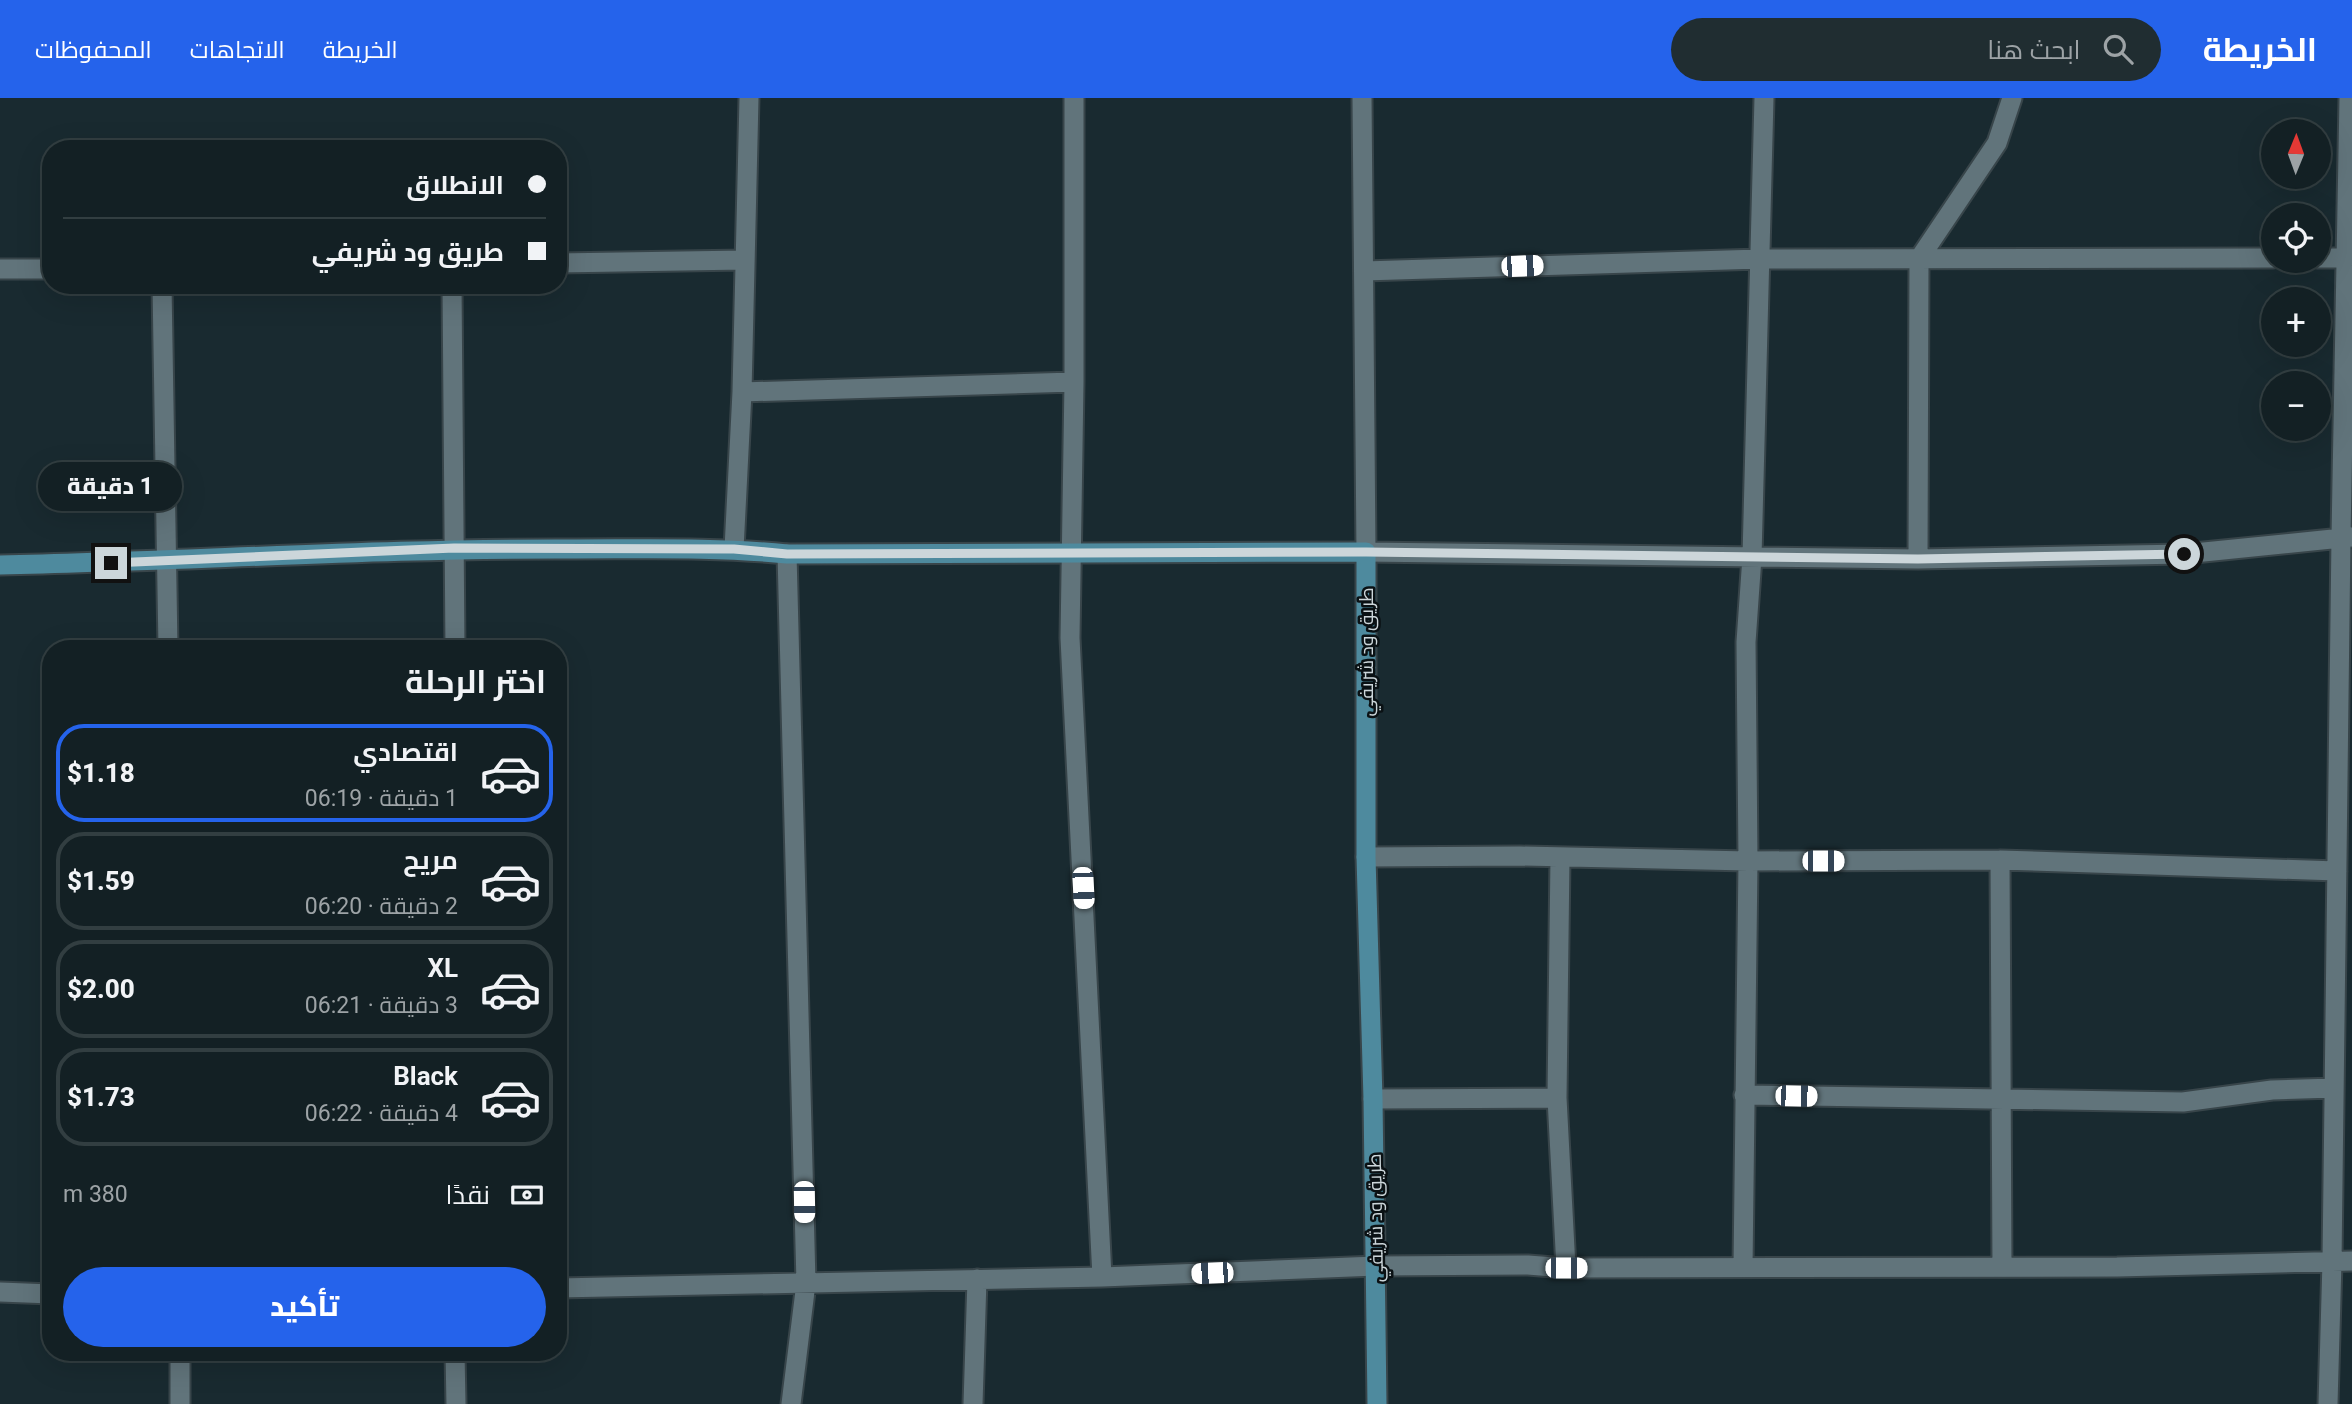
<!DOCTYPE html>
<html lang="ar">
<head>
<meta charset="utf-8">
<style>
	:root { --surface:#132024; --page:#202d31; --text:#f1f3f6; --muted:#9da3a6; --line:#323e41; --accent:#2563eb }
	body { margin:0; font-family:Roboto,Cairo,sans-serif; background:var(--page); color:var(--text); direction:rtl; height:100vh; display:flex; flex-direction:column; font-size:26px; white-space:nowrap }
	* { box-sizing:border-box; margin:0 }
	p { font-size:23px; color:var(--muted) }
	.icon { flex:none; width:38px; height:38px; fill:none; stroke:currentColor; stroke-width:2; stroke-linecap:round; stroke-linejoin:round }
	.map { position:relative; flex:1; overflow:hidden; direction:ltr }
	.panel { position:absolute; left:42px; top:542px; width:525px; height:721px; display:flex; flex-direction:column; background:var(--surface); border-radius:28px; box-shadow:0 7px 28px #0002,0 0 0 2px var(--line); direction:rtl }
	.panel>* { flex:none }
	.top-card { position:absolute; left:42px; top:42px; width:525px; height:154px; border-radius:28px; box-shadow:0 7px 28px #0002,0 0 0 2px var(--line); direction:rtl; display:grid; align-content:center; height:154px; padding:0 21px; background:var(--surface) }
	.needle { width:46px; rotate:1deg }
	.buttons { position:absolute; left:2261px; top:21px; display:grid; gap:14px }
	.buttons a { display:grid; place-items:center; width:70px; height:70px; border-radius:50%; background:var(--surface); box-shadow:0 7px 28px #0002,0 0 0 2px var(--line); font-size:35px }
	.end { position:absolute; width:32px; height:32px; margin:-16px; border:9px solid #ccd6da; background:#111; box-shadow:0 0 0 4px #111 }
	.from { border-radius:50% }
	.bubble { position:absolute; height:49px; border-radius:24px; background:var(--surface); box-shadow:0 7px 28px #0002,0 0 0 2px var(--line); font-size:23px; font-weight:800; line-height:49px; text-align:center; direction:rtl }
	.car { position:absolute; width:21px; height:42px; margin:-21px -10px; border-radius:9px; box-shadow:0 0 5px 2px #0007; background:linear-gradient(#fff 24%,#345 0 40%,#fff 0 76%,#345 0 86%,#fff 0) }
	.top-card b { display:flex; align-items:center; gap:24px; height:66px; font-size:26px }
	.top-card b+b { border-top:2px solid var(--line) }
	.top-card i { width:18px; height:18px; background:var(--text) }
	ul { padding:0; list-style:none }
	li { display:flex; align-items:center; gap:21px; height:98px; margin:0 14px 10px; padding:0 7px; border:4px solid var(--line); border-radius:28px }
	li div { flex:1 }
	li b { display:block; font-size:26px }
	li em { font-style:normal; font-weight:800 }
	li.current { border-color:var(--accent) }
	li>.icon { width:63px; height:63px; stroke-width:1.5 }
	h2 { padding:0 21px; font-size:32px; line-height:84px }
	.pay { display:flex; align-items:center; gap:18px; height:77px; padding:0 21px; font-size:26px }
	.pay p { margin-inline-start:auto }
	.action { display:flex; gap:14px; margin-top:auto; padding:14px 21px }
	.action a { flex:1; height:80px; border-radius:42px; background:var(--accent); color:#fff; font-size:28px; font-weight:800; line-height:80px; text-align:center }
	header { display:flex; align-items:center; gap:42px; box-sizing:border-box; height:98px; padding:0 35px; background:var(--accent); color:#fff }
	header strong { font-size:33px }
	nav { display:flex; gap:38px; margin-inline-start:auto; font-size:24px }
	.search { width:490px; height:63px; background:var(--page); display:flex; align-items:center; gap:18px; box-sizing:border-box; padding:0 24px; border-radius:38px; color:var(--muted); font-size:26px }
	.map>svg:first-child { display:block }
</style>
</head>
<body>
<header>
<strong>الخريطة</strong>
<div class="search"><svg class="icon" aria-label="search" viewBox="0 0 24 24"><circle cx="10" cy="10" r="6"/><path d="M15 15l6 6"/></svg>ابحث هنا</div>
<nav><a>الخريطة</a><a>الاتجاهات</a><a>المحفوظات</a></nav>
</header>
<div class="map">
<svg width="2352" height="1306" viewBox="0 0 2352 1306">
	<rect width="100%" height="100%" fill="#192a30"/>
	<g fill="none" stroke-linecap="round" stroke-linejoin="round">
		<g stroke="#38454a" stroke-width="23">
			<path id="minor" d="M1074,0V284L1070,540L1102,1179
				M1362,0L1366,454L1918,461L2184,456L2352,439
				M2319,160H2346
				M558,165L744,162
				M0,171H51
				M1364,173L1760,161L2273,160
				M162,187L168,551
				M452,187L455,551
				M742,294L1074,284
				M734,451L742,294L749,0
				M787,456L806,1185L791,1306
				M1918,461L1919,161L1997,45L2012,0
				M1366,759L1520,758L1748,763L2000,762L2337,773
				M1560,759L1557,1000L1566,1170
				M2000,762L2002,1169
				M1744,997L2183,1004L2272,992L2334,990
				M1373,1001L1557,1000
				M1743,1169L1748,763L1746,544L1752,459L1764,0
				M558,1190L1102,1179L1376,1168L1528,1167L1566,1170L2117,1169L2352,1163
				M0,1194L51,1196
				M180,1255V1306
				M455,1255L456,1306
				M973,1306L977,1181
				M2328,1306L2332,1163L2341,439L2349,0"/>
		</g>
		<g stroke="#38454a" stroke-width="23">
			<path id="primary" d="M0,467C192,463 384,450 576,451C647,451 717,449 787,456L1366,454V759L1373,1001L1377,1306"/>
		</g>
		<use href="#minor" stroke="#61747b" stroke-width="19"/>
		<use href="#primary" stroke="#4e8a9e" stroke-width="19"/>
	</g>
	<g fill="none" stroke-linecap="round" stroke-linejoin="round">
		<path stroke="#ccd6da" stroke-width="9" d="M111,465L454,450L734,451L787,456L1366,454L1918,461L2184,456"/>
	</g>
	<g text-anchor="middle" stroke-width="5" stroke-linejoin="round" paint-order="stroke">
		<g font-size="19" fill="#ccd6da" stroke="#0a1114">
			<text transform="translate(1366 554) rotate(-90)" y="7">طريق ود شريفي</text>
			<text transform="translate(1375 1120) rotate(-91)" y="7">طريق ود شريفي</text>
		</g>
	</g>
</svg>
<div class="buttons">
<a><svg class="needle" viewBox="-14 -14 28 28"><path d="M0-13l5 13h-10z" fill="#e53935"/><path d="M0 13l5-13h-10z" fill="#9da3a6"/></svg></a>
<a><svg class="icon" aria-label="locate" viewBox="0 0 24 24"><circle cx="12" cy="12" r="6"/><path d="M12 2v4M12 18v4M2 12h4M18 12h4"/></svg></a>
<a>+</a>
<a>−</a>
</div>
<i class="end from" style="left:2184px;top:456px"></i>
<i class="end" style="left:111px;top:465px"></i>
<div class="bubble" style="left:38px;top:364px;width:144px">1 دقيقة</div>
<i class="car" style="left:1522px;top:168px;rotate:88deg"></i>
<i class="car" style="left:1823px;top:763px;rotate:90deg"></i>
<i class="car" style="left:1083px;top:790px;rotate:177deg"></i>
<i class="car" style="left:1796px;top:998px;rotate:91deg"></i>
<i class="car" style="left:804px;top:1104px;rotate:179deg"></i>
<i class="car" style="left:1566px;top:1170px;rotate:90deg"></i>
<i class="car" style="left:1212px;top:1175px;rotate:268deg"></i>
<div class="top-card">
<b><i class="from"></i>الانطلاق</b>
<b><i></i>طريق ود شريفي</b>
</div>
<section class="panel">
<h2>اختر الرحلة</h2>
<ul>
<li class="current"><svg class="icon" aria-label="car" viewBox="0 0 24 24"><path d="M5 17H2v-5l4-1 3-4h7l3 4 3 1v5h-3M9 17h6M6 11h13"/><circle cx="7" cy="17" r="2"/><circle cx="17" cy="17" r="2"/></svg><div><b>اقتصادي</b><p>1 دقيقة · 06:19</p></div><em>$1.18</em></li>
<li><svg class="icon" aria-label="car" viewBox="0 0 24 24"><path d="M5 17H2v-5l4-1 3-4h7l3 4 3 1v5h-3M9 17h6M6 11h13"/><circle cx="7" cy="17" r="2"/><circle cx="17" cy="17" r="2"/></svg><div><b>مريح</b><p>2 دقيقة · 06:20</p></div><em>$1.59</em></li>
<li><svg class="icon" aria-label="car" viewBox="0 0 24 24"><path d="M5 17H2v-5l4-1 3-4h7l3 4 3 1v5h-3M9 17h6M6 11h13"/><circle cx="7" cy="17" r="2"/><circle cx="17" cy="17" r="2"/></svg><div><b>XL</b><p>3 دقيقة · 06:21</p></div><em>$2.00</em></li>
<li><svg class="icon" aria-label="car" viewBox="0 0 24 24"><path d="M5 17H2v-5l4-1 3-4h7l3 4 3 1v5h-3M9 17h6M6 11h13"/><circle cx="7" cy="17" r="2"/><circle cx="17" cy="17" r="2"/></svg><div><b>Black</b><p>4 دقيقة · 06:22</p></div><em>$1.73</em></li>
</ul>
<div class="pay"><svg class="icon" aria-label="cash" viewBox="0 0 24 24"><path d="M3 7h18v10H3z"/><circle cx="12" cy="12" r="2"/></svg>نقدًا<p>380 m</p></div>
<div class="action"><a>تأكيد</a></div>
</section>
</div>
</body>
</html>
